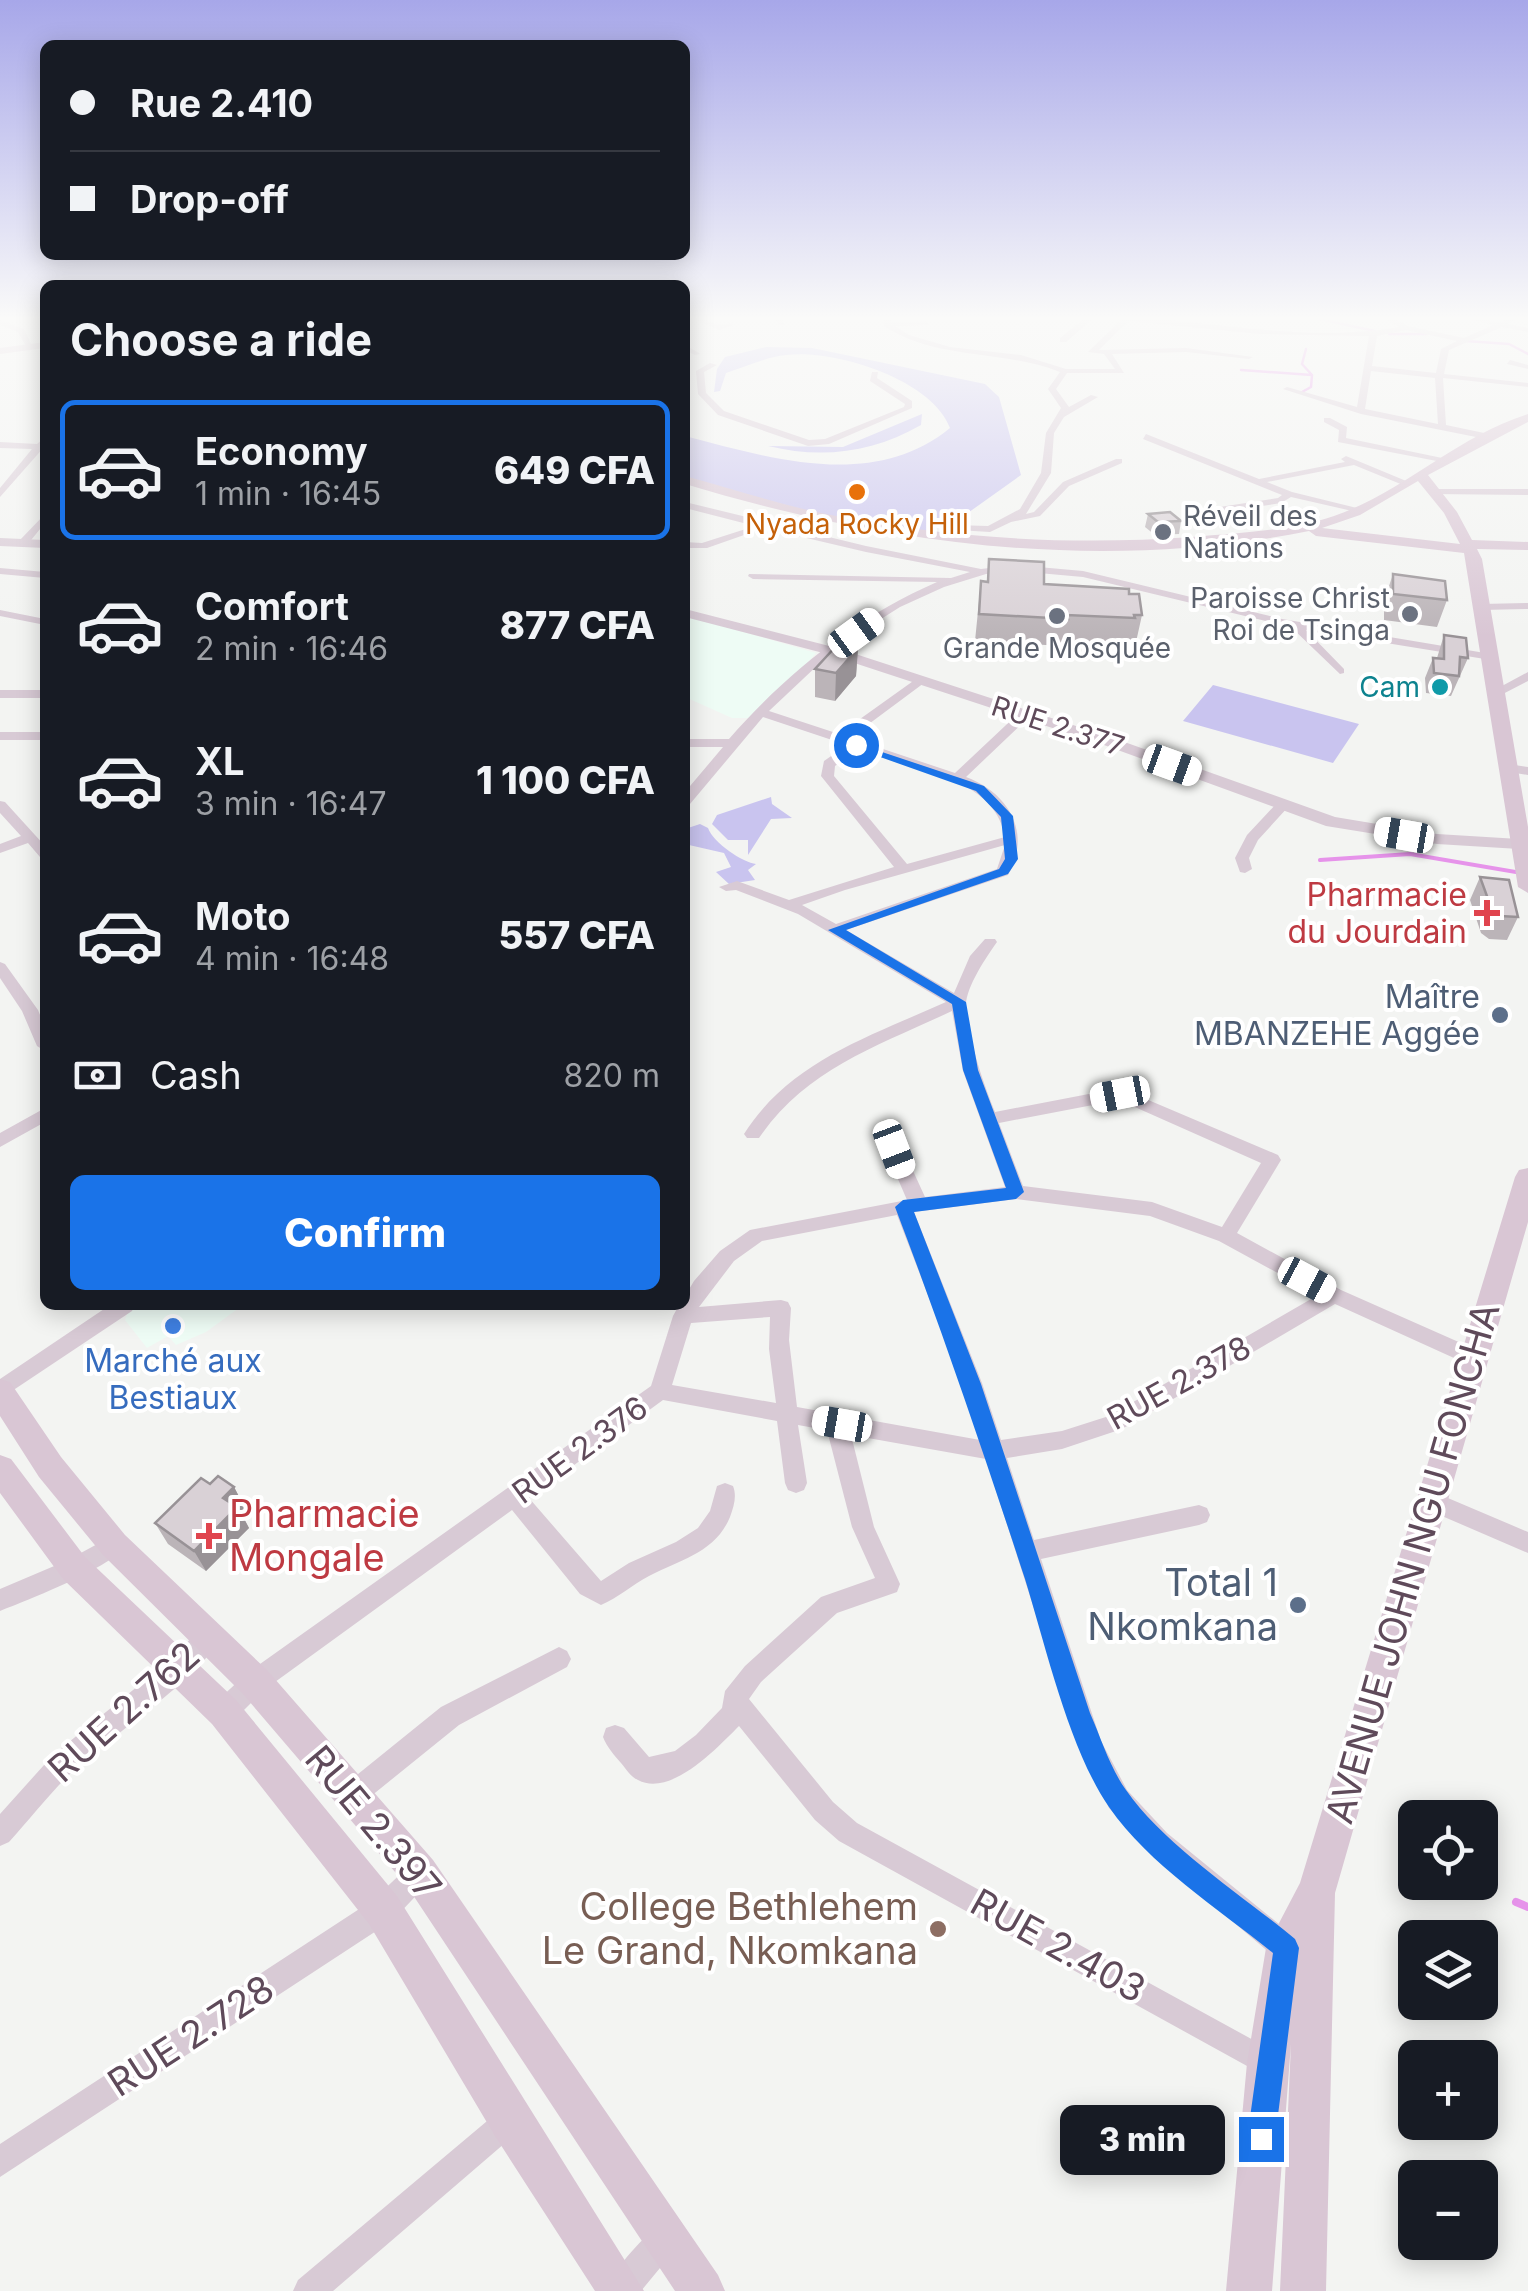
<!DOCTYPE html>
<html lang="en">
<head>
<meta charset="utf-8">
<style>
	:root { --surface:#171b24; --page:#242831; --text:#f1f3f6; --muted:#9ea1a6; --line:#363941; --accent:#1a73e8 }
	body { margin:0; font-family:Inter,sans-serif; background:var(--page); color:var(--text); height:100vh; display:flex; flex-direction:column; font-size:38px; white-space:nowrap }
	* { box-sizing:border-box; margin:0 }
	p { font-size:32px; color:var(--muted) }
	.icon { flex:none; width:55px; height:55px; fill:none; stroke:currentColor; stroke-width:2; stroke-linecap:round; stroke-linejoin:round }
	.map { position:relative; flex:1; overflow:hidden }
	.sheet { position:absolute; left:40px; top:280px; width:650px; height:1030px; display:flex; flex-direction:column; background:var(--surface); border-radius:15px; box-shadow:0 5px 25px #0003 }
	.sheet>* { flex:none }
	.banner { position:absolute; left:40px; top:40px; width:650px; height:220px; border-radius:15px; box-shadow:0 5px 25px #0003; display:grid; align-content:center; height:220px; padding:0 30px; background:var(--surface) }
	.controls { position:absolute; left:1398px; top:1800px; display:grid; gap:20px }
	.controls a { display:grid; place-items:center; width:100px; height:100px; border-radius:15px; background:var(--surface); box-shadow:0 5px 25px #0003; font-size:50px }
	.end { position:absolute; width:45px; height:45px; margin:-22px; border:12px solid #1a73e8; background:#fff; box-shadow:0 0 0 5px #fff }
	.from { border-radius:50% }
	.bubble { position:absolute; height:70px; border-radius:15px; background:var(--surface); box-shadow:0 5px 25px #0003; font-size:32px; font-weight:800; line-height:70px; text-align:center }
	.car { position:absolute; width:30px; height:60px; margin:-30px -15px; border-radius:12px; box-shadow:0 0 8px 2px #0007; background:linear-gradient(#fff 24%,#345 0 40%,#fff 0 76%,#345 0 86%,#fff 0) }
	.banner b { display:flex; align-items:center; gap:35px; height:95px; font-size:38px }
	.banner b+b { border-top:2px solid var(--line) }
	.banner i { width:25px; height:25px; background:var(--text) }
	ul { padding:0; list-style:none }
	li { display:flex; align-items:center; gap:30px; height:140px; margin:0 20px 15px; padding:0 10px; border:5px solid transparent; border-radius:15px }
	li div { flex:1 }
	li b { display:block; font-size:38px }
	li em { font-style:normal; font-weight:800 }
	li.active { border-color:var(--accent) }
	li>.icon { width:90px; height:90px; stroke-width:1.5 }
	h2 { padding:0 30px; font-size:45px; line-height:120px }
	.pay { display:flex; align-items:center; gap:25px; height:110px; padding:0 30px; font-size:38px }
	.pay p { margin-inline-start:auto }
	.primary-button { display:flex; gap:20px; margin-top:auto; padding:20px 30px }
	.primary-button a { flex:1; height:115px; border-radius:15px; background:var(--accent); color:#fff; font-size:40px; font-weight:800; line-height:115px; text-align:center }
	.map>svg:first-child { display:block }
</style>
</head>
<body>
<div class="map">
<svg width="1528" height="2291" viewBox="0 0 1528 2291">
	<rect width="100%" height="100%" fill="#f3f4f2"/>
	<path fill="#eefcf5" d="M685,615L816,653L759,718H732L685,697Z
		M130,1305H243L206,1332L176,1345L168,1336L147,1348L125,1320Z"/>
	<path fill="#c9c4ef" d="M766,347L812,348L985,384L999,397L1021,475L951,525L922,532L826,516L685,478V436C770,458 873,491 950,428C932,379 834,349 786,355C766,357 745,367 726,373L720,391L714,392L717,369L725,357Z
		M922,414L921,425C872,453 822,459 768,446L843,447Z
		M1213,685L1359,724L1333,763L1183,721Z
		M771,797L772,804L792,818L771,819L748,855V840H728L712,824L717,815Z
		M700,824L708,828C713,843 744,863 756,864L748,870L755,880L729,884L716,872L731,867L724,853L689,845L688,828Z"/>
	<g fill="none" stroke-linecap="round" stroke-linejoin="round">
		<path stroke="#e693ea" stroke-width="2.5" d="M1305,316L1375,331
			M1389,334H1426
			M1466,341L1509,344L1528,354
			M1306,349L1302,364L1312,375
			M1241,370L1312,375
			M1302,392L1311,387L1312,375"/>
		<path stroke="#e693ea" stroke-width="4" d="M1320,860L1410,854L1528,874"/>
		<path stroke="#e693ea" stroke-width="8" d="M1516,1902L1528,1907"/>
		<path fill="#d8cad5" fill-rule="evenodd" d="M687,316C705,316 713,328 731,323L734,325L719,330Z
			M685,345L699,353L700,354L695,355L685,350Z"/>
		<path fill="#d8cad5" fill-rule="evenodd" d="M774,316H782L785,325H779Z
			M848,316H891V322L926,321L929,325L895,326L909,335L950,347L1021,355L1066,369H1115L1104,354L1088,352L1121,320L1096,316C1196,316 1299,345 1399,327L1380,316H1390L1408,326L1464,338L1493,325L1455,316L1500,322L1514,316H1524L1508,324L1528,328V332L1502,327L1449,350L1444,374L1528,383V387L1443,378L1446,425L1489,434L1486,439L1361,414L1283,389L1287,387L1357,407L1369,336L1260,334L1128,321L1099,350L1186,348L1253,357L1249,359L1186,352L1112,354L1124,373H1067L1056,389L1069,407L1091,395L1098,397L1064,417L1054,433L1051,473L1026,514L1034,512L1063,482L1116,459H1122V463L1069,486L1040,516L1011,522L990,532L957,530L952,527L954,525L988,526L1020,509L1041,473L1046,433L1061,408L1048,389L1060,372C1002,349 938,361 884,326L883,320ZM1406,330L1457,341L1441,349L1436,373L1372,366L1377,336ZM1371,371L1435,378L1438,424L1365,409Z
			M1087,316H1096L1066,342H1060V338Z
			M0,320L24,329L33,348H27L18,332L0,325Z
			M1510,360L1528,365V369L1507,364Z
			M710,363L717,365L704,372L706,393L724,411L809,440L825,439L904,407L905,404L870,381L872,372H878L877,378L912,401V408L829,444L808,446L718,415L698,394L696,371Z
			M1324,418H1330L1347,427L1346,438L1447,459L1442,462L1338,442L1339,430L1324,422Z
			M1146,434L1259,479L1345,462L1341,459L1346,456L1411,483L1403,485L1354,465L1267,482L1292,492L1361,509V513L1291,497L1281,503L1203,515L1198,512L1200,510L1278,498L1282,495L1143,439Z
			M45,437V446L0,497V488L32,449L0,448V442L37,444Z
			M1435,489H1528V495L1432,494L1430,492Z
			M685,502L866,546L981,569L1015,565L1083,571L1282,619L1491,654L1497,657L1491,660L1306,630L1344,669V673L1340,674L1291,627L1083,577L1015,571L986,574L944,587L900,607L859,633L820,663L769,711L839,734L916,679H924V683L850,738L955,773L1021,711H1029V717L966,777C1009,793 1032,833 1008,875L846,930L954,993L970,956L985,939H995L997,942C987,956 966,987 966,1005C967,1036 983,1082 995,1112L1120,1088L1278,1155L1281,1160L1237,1233L1341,1290L1479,1351L1482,1357L1479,1363L1472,1365L1465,1363L1335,1304L1122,1429L1062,1449L1007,1458L1034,1540L1199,1505L1207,1508L1210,1515L1207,1522L1199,1525L1041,1559L1101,1741L1127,1790L1167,1833L1296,1938L1300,1948L1296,1958L1286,1962L1276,1958L1149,1851L1109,1808L1078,1746L986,1459L851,1435L874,1527L900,1584L897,1592L837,1613L761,1682L749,1699L833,1802L857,1823L1277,2053L1281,2063L1277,2073L1267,2077L839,1841L815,1820L739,1726C719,1746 671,1798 638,1780C631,1777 626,1769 621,1763C614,1755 607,1747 603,1737L606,1728L615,1725L624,1728L649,1757L675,1751L696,1735L722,1708L725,1691L745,1666L821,1597L875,1578L852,1527L829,1438L831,1431L798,1425L807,1483L804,1490L796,1493L788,1490L785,1483L777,1421L663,1400L529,1498L601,1581L629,1563L676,1542L698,1528L710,1511L717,1486L725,1483L733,1486C737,1496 734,1506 730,1517C715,1553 681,1559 649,1576C632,1585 618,1598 601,1605L580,1594L512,1510L264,1690L233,1721L224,1724L215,1721L212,1712L215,1703L246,1674L651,1386L673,1316L679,1305H685V1296L694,1281L720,1251L750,1230L907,1200L885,1149L894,1143L903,1149L925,1197L1005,1187L963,1071L952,1011C878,1046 807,1068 759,1138H747L744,1134C790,1061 871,1036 946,1002L798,914L736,890L726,891L719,887L737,881L789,900L894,867L821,776L824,761L847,745L763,717L690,804L685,805V792L723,747H685V739H729C788,672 855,618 937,582L753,579L748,576L749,574L951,578L970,572L866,552L764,528L707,548H685V542L702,543L755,526L685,508ZM858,749L963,785C985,797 1000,811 1005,837L907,864L834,776L835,766ZM1005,845L997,869L836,924L802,905L845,890ZM1119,1100L1261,1163L1222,1227L1152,1202L1023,1186L999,1123ZM1016,1199L1150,1216L1219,1241L1318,1295L1109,1416L1062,1431L1001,1440L982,1383L914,1212ZM897,1215L962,1383L980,1440L797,1407L789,1340L791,1308L788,1302L781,1300L699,1307L734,1261L762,1241ZM770,1317L769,1349L776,1403L672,1385L691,1323Z
			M45,514V523L27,545H19V541Z
			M0,568L45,572V578L0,574Z
			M1528,603V609L1481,610L1476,607L1481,604Z
			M0,610L45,619V625L0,616Z
			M1528,672V681L1499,696L1489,693Z
			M0,690H45V698H0Z
			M0,732H45V740H0Z
			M1508,764L1528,767V775L1503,771L1502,768Z
			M0,801L5,802L45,846V858L40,857L28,843L0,853V844L21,836L0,813Z
			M1282,802L1289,806L1258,840L1249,858L1252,869L1245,873L1240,872L1235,858L1247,835L1277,803Z
			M0,962L5,964L38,1010L45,1027V1051L37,1046L22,1011L0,978Z
			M45,1108V1122L0,1147V1133Z
			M110,1305H135L132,1311L0,1399V1379Z
			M1429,1490L1528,1532V1553L1421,1507L1418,1500L1421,1493Z
			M114,1535L122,1538L125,1545C116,1566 25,1601 0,1611V1589L66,1561Z
			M208,1626L216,1629L220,1637C203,1677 106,1739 71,1773C49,1794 30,1819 9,1842L0,1846V1814L53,1755L170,1660L200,1629Z
			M559,1647L567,1651L571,1659L567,1667L459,1725L360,1805L351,1809L342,1805L338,1796L342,1787L441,1707Z
			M420,1860L429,1864L433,1873L429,1882L393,1920L0,2177V2144L373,1900L411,1864Z
			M509,2106L519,2111L524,2121L519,2131L333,2291H293L298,2280L499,2111Z
			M663,2225L674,2229L678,2240L674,2251L641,2291H605C613,2271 644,2233 663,2225Z"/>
		<path fill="#d8cad5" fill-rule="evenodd" d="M0,538L45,540V548L0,546Z
			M685,609L837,648L1116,739L1335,817L1437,834L1519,839L1528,844L1519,849L1437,844L1326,826L1104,745L827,654L685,617Z"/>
		<path fill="#d9c6d4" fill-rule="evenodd" d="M45,342V348L0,354V348Z
			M1528,414V422L1428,475L1457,512L1472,540L1528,542V550L1477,549L1482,559L1528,827V893L1518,887L1464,553L1316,536L1309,531C1101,573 886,545 685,484V476C729,488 772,502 816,512C941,538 1066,546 1192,537C1239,533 1289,531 1334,516C1403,492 1457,436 1528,414ZM1418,481L1444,513L1460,544L1322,528L1360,515Z
			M1528,1168V1222L1335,1893L1326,2291H1280L1291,2044L1272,2291H1226L1247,2063L1266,1948L1300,1883L1515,1177L1519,1170Z
			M0,1379L10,1382L61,1457L125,1535L267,1670L433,1860L718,2275L725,2291H675L407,1886L243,1694L103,1555L39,1477L0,1416Z
			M0,1455L11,1459L85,1557L236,1700L397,1896L644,2291H595L495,2136L369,1924L212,1724L63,1579L0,1493Z"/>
	</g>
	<path fill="#bbb4b8" d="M1148,514L1181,521L1179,534L1155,535L1145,527Z
		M989,559L1044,584L1129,594L1142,615L1136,642H1130L1129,646L1064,642L1063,646L975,641L981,581H987Z
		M1393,574L1447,600L1437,627L1384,620V601Z
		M1444,635L1468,658L1451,696L1426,693L1425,678L1433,658H1437Z
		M858,648L856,676L835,701L815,697V669Z
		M1480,877L1518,917L1507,940L1489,939L1481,933L1470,900Z
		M210,1484L234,1487L245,1508L241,1513L249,1528L206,1571L168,1544L155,1523Z"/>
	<path fill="#989296" d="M858,648L856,676L835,701L836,673Z
		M234,1487L245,1508L241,1513L249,1528L206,1571L194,1551L223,1498Z"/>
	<path fill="#d9d1d6" stroke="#989296" stroke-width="2.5" d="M1170,512L1181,521L1158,522L1148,514Z
		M989,559L1044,562V584L1129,589V594H1139L1142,615H1134L1135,618L1067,615L1068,619L979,614L981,581L988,582Z
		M1393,574L1445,581L1447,600L1393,594Z
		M1444,635L1466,638L1468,658L1460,657L1459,676L1434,673L1433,658L1444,659Z
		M838,644L858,648L836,673L815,669Z
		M1480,877L1509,880L1518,917L1500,916L1492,910Z
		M218,1476L234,1487L223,1498L237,1507L194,1551L155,1523L201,1478L210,1484Z"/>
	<linearGradient id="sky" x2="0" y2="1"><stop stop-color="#a7a7e9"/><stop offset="0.5" stop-color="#fafaf9"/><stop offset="1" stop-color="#fafaf9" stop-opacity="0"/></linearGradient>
	<rect width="1528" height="637" fill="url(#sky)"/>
	<path fill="#1a73e8" d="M852,742L984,786L1013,816L1018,859L1008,874L846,930L966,1002L978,1070L1024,1192L1016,1199L914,1212L981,1384L1090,1713C1101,1738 1110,1768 1126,1790C1165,1846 1242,1895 1295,1939L1299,1948L1275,2139L1271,2149L1261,2153L1251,2149L1247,2139L1273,1953C1219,1909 1149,1865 1109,1807C1069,1749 1046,1647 1025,1579C984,1454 942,1330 895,1207L903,1200L1006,1188L963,1070L952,1004L828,930L999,869L1005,859L1001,817L976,791L852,747Z"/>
	<circle fill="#e8710a" stroke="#fff" stroke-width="4" cx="857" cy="492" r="10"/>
	<g fill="#6b7280" stroke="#fff" stroke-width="4">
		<circle cx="1163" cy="532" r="10"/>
		<circle cx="1410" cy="614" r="10"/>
		<circle cx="1057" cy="616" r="10"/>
	</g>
	<circle fill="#0f9aa8" stroke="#fff" stroke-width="4" cx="1440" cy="687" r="10"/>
	<g fill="#e0444e" stroke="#fff" stroke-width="4">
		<path d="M1482 898h10v10h10v10h-10v10h-10v-10h-10v-10h10z"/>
		<path d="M204 1521h10v10h10v10h-10v10h-10v-10h-10v-10h10z"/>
	</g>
	<g fill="#5c6f8a" stroke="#fff" stroke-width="4">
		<circle cx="1500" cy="1015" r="10"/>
		<circle cx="1298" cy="1605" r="10"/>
	</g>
	<circle fill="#3f7fe0" stroke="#fff" stroke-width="4" cx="173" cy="1326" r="10"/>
	<circle fill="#8d6e63" stroke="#fff" stroke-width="4" cx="938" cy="1929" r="10"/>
	<g text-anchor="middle" stroke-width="8" stroke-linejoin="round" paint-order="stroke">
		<g font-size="28" fill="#5b616d" stroke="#fff" text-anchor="start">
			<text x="1183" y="526">Réveil des<tspan x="1183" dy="32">Nations</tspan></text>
			<text x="1390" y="608" text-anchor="end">Paroisse Christ<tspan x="1390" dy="32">Roi de Tsinga</tspan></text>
			<text x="1057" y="658" text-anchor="middle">Grande Mosquée</text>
		</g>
		<g font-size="28" fill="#c56008" stroke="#fff">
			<text x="857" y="534">Nyada Rocky Hill</text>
		</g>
		<g font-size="28" fill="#0d838f" stroke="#fff" text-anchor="end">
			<text x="1420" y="697">Cam</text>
		</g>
		<g font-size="28" fill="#5f4a5a" stroke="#fff">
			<text transform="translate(1058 726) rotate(18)" y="10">RUE 2.377</text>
		</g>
		<g font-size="32" fill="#be3a42" stroke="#fff" text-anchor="end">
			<text x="1467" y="906">Pharmacie<tspan x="1467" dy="37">du Jourdain</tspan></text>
		</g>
		<g font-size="32" fill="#4e5e75" stroke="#fff" text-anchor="end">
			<text x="1480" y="1008">Maître<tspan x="1480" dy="37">MBANZEHE Aggée</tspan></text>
		</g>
		<g font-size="32" fill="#366cbe" stroke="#fff">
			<text x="173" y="1372">Marché aux<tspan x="173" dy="37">Bestiaux</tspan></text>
		</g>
		<g font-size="32" fill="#5f4a5a" stroke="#fff">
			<text transform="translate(1179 1383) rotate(-29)" y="11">RUE 2.378</text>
			<text transform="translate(580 1450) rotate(-36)" y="11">RUE 2.376</text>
		</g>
		<g font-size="38" fill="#be3a42" stroke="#fff" text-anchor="start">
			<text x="229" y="1527">Pharmacie<tspan x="229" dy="44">Mongale</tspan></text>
		</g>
		<g font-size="38" fill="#5f4a5a" stroke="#fff">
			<text transform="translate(1413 1563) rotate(-74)" y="13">AVENUE JOHN NGU FONCHA</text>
			<text transform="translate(124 1712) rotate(-42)" y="13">RUE 2.762</text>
			<text transform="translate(373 1823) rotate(50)" y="13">RUE 2.397</text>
			<text transform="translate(1058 1946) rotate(29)" y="13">RUE 2.403</text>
			<text transform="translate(191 2036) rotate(-33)" y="13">RUE 2.728</text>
		</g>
		<g font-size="38" fill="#4e5e75" stroke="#fff" text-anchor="end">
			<text x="1278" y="1596">Total 1<tspan x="1278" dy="44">Nkomkana</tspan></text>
		</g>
		<g font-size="38" fill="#785e54" stroke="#fff" text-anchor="end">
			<text x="918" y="1920">College Bethlehem<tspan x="918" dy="44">Le Grand, Nkomkana</tspan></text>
		</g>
	</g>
</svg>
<div class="controls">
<a><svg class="icon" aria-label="locate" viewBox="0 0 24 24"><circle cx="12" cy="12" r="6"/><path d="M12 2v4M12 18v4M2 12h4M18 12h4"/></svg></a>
<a><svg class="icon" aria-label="layers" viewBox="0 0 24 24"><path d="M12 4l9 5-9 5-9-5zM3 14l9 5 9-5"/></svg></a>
<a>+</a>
<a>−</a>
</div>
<i class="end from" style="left:856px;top:745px"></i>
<i class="end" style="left:1261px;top:2139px"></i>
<div class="bubble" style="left:1060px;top:2105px;width:165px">3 min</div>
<i class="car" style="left:856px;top:633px;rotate:54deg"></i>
<i class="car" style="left:1172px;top:765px;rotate:110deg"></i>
<i class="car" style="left:1404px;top:835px;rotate:280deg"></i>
<i class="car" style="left:1120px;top:1094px;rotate:259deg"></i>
<i class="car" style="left:894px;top:1149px;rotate:159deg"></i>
<i class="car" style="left:1307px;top:1280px;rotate:118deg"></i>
<i class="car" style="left:842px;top:1424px;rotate:280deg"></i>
<div class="banner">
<b><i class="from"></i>Rue 2.410</b>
<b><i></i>Drop-off</b>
</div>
<section class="sheet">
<h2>Choose a ride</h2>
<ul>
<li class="active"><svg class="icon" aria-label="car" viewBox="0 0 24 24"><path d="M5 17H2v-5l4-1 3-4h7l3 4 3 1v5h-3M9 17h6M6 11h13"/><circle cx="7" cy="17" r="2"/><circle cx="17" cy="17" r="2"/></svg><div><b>Economy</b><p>1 min · 16:45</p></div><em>649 CFA</em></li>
<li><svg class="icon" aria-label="car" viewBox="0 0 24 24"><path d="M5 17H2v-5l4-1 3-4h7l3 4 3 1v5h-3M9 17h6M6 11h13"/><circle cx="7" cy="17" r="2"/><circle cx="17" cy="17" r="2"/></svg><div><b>Comfort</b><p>2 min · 16:46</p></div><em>877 CFA</em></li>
<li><svg class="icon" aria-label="car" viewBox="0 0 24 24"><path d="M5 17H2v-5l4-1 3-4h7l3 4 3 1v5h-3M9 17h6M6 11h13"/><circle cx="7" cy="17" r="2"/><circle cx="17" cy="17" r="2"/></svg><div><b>XL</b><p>3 min · 16:47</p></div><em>1 100 CFA</em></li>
<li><svg class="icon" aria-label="car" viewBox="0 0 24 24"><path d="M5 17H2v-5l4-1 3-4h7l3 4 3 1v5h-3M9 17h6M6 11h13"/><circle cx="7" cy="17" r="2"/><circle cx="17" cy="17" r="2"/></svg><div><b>Moto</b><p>4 min · 16:48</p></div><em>557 CFA</em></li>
</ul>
<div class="pay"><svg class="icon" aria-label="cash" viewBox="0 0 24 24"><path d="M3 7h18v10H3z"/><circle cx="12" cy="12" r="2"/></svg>Cash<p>820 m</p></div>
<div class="primary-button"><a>Confirm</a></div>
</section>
</div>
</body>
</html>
